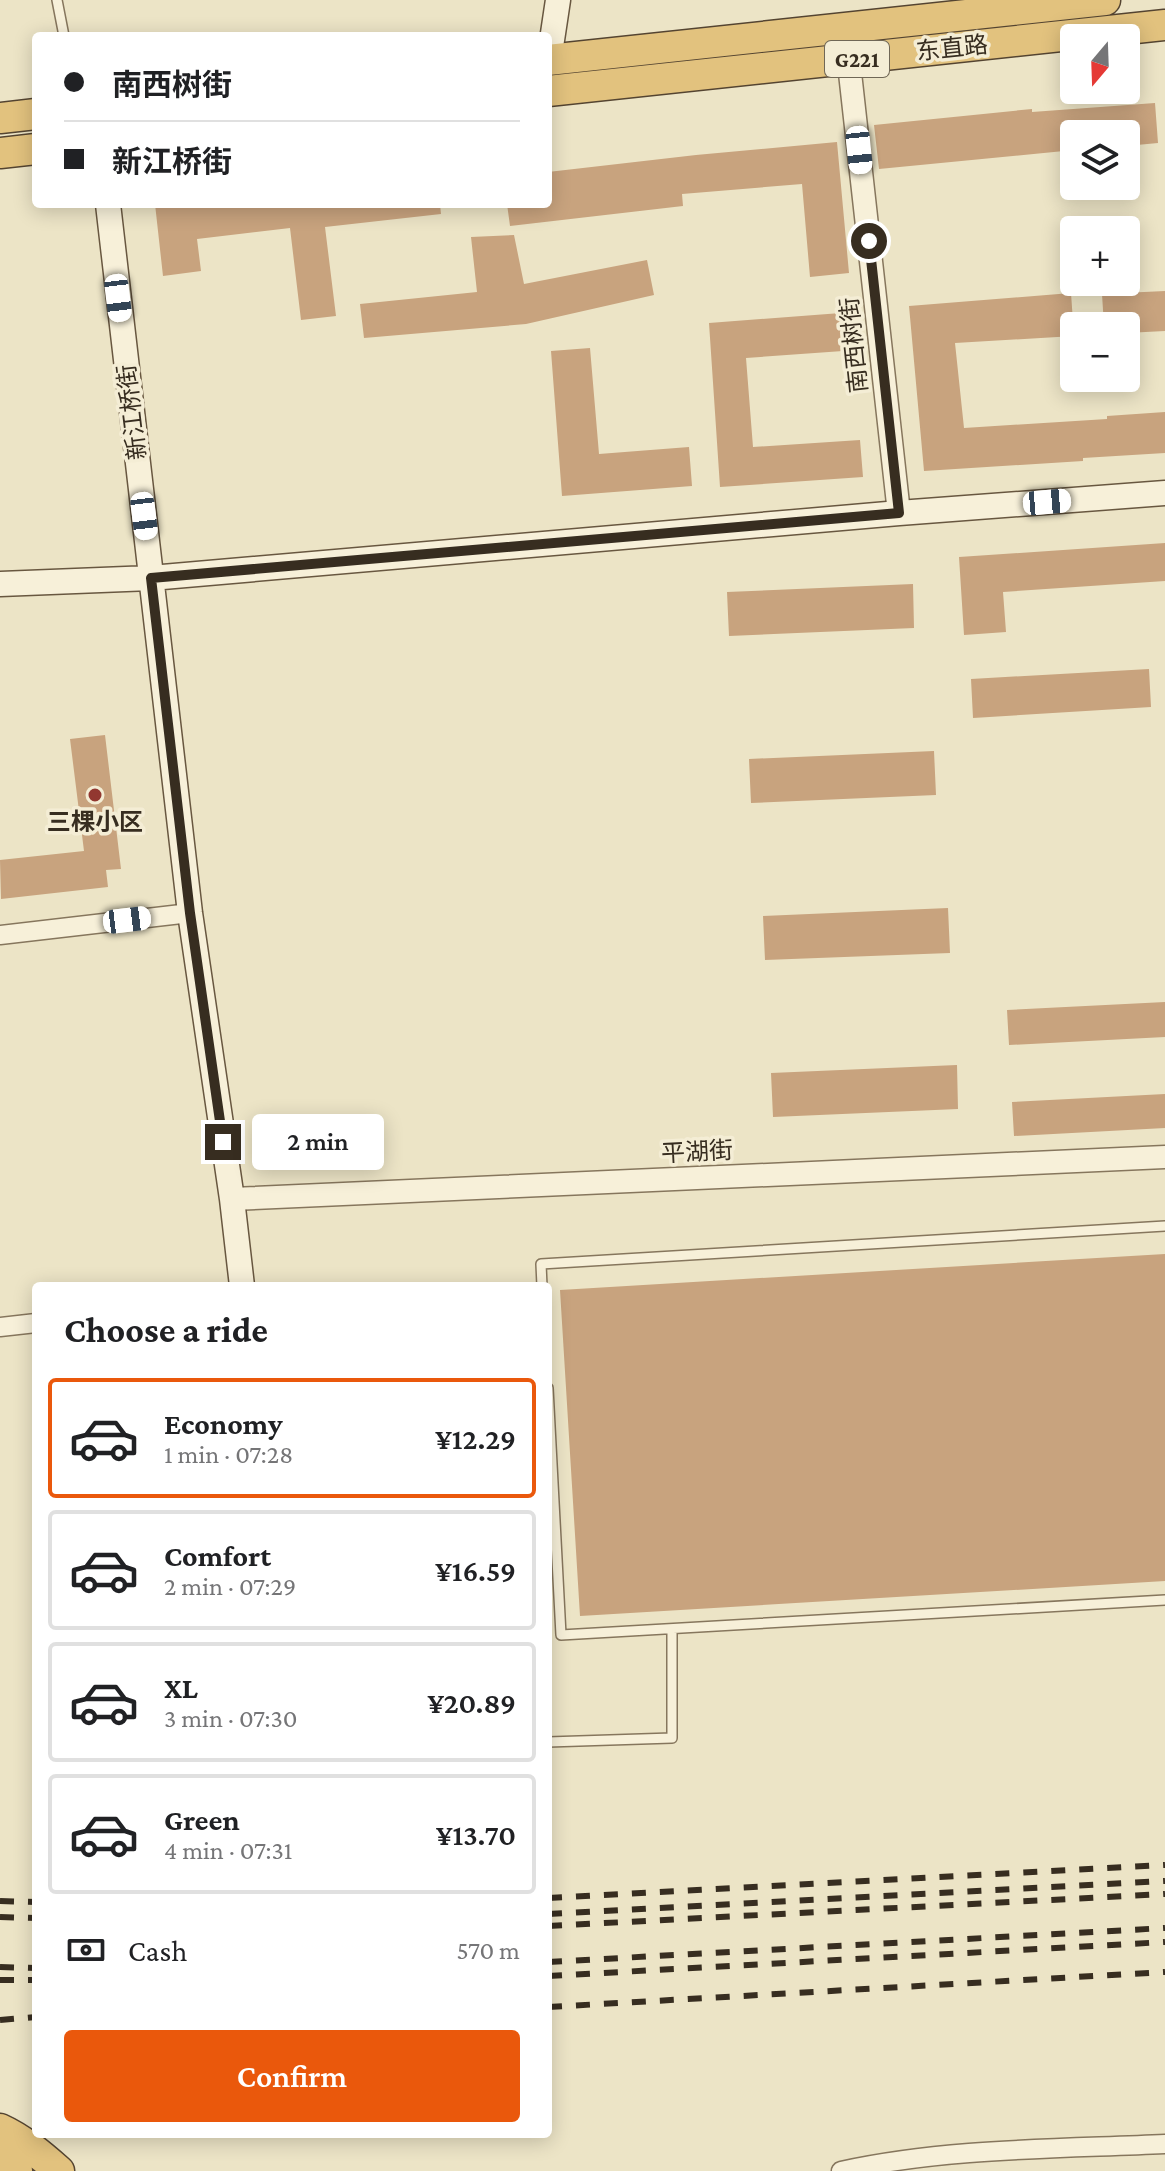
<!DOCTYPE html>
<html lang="en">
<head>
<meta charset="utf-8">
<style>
	:root { --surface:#fff; --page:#f6f6f6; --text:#202124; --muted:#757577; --line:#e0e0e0; --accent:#ea580c }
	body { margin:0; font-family:"Crimson Pro","Noto Sans SC",serif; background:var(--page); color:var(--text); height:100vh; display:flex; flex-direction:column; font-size:30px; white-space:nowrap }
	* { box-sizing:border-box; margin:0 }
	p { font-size:26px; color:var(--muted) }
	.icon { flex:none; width:44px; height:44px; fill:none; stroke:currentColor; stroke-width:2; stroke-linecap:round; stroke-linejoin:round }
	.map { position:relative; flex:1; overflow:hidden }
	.drawer { position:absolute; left:32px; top:1282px; width:520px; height:856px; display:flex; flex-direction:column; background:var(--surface); border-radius:8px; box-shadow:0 4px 20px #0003 }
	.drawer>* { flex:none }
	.guide { position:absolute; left:32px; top:32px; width:520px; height:176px; border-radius:8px; box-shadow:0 4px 20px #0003; display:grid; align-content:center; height:176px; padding:0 32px; background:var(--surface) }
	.needle { width:52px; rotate:199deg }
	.controls { position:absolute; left:1060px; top:24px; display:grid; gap:16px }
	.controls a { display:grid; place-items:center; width:80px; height:80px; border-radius:8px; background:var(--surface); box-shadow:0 4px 20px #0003; font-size:40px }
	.end { position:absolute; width:36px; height:36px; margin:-18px; border:10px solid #372d20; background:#fff; box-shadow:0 0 0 4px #fff }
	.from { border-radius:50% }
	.bubble { position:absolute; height:56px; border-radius:8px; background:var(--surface); box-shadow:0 4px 20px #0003; font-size:26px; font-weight:600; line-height:56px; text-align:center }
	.car { position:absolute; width:24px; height:48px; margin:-24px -12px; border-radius:10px; box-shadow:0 0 6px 2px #0007; background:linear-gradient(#fff 24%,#345 0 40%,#fff 0 76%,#345 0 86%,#fff 0) }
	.guide b { display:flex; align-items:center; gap:28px; height:76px; font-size:30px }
	.guide b+b { border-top:2px solid var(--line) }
	.guide i { width:20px; height:20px; background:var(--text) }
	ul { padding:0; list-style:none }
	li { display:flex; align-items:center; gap:24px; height:120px; margin:0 16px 12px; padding:0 16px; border:4px solid var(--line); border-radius:8px }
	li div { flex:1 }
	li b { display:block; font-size:30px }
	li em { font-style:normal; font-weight:600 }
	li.on { border-color:var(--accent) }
	li>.icon { width:72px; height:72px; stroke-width:1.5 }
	h2 { padding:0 32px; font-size:36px; line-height:96px }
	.pay { display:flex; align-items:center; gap:20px; height:88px; padding:0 32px; font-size:30px }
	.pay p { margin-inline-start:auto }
	.cta { display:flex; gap:16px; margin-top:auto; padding:16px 32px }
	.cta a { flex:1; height:92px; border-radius:8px; background:var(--accent); color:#fff; font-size:32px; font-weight:600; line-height:92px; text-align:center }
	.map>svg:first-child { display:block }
</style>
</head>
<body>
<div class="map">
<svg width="1165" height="2171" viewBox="0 0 1165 2171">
	<rect width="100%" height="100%" fill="#ece4c6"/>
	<path fill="#c8a37e" d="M1155,103L1158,143L1126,146V134H1074V150L879,169L874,125L1032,109V112Z
		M837,142L849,273L810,277L802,184L682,194L683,206L510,226L507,204H548V172L696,155Z
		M155,204H440L441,214L325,227L336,316L301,320L290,228L197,239L201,271L163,276Z
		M514,235L524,284L647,260L654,295L526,324L364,338L360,304L477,292L471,237Z
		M1165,291V331L1126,333V326H1104L1102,294Z
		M1071,293L1074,336L955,343L964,428L1107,419V416L1165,412V453L1083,458V461L924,471L909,306Z
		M854,312L857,350L746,358L753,447L860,440L863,477L720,487L709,323Z
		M590,348L599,454L689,447L692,486L562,496L551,351Z
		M1165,543V581L1003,592L1006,632L964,635L959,557Z
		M913,584L914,628L729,636L727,592Z
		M1149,669L1151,707L973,718L971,679Z
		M105,735L121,869L106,870L108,887L1,899L0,860L84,851L70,739Z
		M934,751L936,795L751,803L749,759Z
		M948,908L950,953L765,960L763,916Z
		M1165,1002V1037L1009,1045L1007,1010Z
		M957,1065L958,1109L773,1117L771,1073Z
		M1165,1094V1128L1014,1136L1012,1102Z
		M1165,1254V1581L580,1616L560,1290Z"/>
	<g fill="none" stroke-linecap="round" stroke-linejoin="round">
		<g stroke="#86765d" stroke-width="12">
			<path id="service" d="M57,0L64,36
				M542,1286L541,1264L1165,1226
				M548,1388L561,1635L1165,1600
				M548,1742L672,1738V1629"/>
		</g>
		<g stroke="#86765d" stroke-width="21">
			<path id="minor" d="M0,935L190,913
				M0,1327L36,1323
				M841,2171C946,2148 1057,2149 1165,2144"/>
		</g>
		<g stroke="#86765d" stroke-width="25">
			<path id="tertiary" d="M845,28L899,513
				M232,1199L1165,1157"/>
		</g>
		<g stroke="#685740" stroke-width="27">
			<path id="secondary" d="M549,60L558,0
				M108,204L190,913L232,1199L242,1286
				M0,584L151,578L899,513L1165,493"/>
		</g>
		<g stroke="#544431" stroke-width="33">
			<path id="trunk" d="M548,60L1105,0
				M548,91L1165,25
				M0,118L36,114
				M0,153L36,149
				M0,2129C22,2139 41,2155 59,2171
				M0,2160L17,2171"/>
		</g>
		<use href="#service" stroke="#f7f0d9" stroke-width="9"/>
		<use href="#minor" stroke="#f7f0d9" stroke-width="18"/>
		<use href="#tertiary" stroke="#f7f0d9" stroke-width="22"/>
		<use href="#secondary" stroke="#f7f0d9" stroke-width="24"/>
		<use href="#trunk" stroke="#e2c27e" stroke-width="30"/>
		<path stroke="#372d20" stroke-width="6" stroke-dasharray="14 14" stroke-linecap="butt" d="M548,1898L1165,1865
			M0,1901L36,1902
			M548,1914L1165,1881
			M0,1917L36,1918
			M548,1926L1165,1894
			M548,1962L1165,1928
			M0,1967L36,1968
			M548,1976L1165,1942
			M0,1980H36
			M548,2007L1165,1972
			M0,2020L36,2017"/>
	</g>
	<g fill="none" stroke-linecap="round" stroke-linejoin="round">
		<path stroke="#372d20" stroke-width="10" d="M223,1142L190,913L151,578L899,513L869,241"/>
	</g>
	<circle fill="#923730" stroke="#f4edd5" stroke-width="3" cx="95" cy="795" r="8"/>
	<g text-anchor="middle" stroke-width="7" stroke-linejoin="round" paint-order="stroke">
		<rect fill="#f4edd5" stroke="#706756" stroke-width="2" x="825" y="41" width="64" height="36" rx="6"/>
		<g font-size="22" font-weight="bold" fill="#372d20">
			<text x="857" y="67">G221</text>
		</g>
		<g font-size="24" fill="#372d20" stroke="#f4edd5">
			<text transform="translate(952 48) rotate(-6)" y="8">东直路</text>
			<text transform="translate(854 345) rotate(-96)" y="8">南西树街</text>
			<text transform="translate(132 412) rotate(-97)" y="8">新江桥街</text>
			<text transform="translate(697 1152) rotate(-3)" y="8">平湖街</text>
		</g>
		<g font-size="24" font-weight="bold" fill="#372d20" stroke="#f4edd5">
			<text x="95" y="830">三棵小区</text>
		</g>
	</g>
</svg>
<div class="controls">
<a><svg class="needle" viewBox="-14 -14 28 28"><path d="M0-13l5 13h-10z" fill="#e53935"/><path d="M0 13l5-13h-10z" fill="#757577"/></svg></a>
<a><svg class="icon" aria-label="layers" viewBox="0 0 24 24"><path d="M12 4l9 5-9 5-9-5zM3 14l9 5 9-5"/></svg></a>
<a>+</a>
<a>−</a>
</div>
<i class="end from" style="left:869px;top:241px"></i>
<i class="end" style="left:223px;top:1142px"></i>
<div class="bubble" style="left:252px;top:1114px;width:132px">2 min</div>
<i class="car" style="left:859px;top:150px;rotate:174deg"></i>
<i class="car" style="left:118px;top:298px;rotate:173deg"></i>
<i class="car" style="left:1047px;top:502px;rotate:85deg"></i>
<i class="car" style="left:144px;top:516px;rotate:173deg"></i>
<i class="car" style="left:127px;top:920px;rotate:83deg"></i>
<div class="guide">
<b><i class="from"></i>南西树街</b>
<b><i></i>新江桥街</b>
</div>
<section class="drawer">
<h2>Choose a ride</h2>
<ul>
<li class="on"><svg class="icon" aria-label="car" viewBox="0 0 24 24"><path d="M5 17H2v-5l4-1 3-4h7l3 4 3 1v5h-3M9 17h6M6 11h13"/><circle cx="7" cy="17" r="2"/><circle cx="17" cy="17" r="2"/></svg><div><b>Economy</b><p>1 min · 07:28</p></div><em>¥12.29</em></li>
<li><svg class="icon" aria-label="car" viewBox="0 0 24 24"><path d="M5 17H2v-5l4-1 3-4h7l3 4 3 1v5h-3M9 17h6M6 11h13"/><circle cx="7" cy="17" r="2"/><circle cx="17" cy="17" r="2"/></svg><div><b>Comfort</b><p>2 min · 07:29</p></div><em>¥16.59</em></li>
<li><svg class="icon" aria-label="car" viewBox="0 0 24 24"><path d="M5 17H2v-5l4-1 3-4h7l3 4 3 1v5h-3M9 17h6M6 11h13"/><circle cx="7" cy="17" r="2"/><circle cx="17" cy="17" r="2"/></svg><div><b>XL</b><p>3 min · 07:30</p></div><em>¥20.89</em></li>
<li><svg class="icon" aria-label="car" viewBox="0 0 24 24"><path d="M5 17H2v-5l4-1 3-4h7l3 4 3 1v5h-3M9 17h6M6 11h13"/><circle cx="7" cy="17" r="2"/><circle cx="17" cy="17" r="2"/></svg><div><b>Green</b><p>4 min · 07:31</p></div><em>¥13.70</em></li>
</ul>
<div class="pay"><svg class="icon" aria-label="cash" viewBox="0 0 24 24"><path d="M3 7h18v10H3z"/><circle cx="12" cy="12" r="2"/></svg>Cash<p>570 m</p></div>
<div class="cta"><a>Confirm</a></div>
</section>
</div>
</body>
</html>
